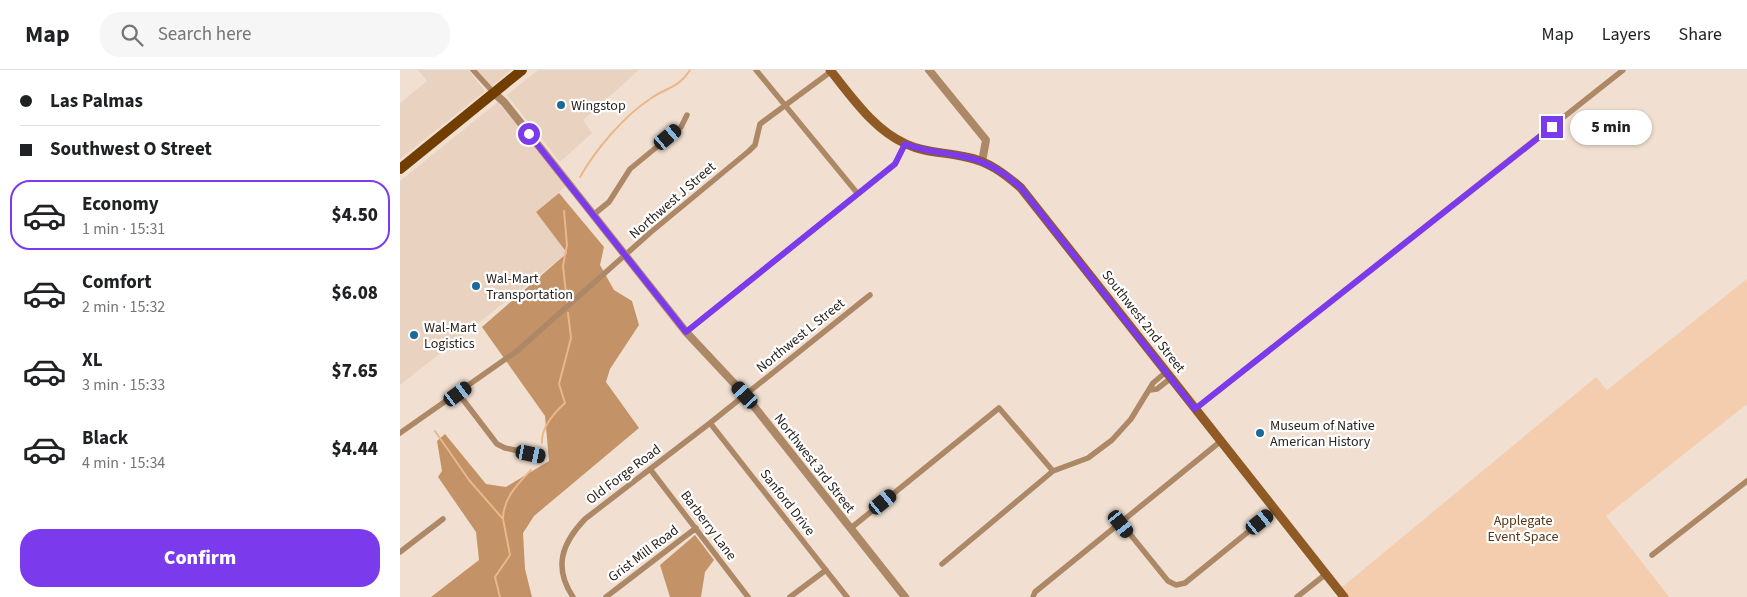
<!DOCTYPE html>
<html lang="en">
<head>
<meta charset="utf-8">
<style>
	:root { --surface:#fff; --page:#f6f6f6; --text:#202124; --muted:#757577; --line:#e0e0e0; --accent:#7c3aed }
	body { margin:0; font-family:"Source Sans 3",sans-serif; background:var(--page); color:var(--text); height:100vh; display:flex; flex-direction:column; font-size:19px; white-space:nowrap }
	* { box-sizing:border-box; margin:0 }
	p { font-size:16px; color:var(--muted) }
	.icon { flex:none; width:28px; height:28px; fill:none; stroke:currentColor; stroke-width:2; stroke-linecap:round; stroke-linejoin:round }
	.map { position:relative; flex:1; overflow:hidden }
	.sheet { display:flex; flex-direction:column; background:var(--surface); width:400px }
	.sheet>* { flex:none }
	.top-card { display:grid; align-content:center; height:110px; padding:0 20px; background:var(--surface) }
	.end { position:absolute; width:22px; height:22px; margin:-11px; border:6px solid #7c3aed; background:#fff; box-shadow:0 0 0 2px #fff }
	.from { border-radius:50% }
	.bubble { position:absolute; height:35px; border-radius:18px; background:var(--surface); box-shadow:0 1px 4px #0004; font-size:16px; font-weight:800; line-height:35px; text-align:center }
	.car { position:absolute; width:15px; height:30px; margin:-15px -8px; border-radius:6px; box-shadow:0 0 4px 1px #0007; background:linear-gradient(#222 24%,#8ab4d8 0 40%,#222 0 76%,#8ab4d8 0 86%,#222 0) }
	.top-card b { display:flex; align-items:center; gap:18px; height:48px; font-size:19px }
	.top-card b+b { border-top:1px solid var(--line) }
	.top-card i { width:12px; height:12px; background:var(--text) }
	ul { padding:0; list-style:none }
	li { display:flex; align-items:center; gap:15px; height:70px; margin:0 10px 8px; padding:0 10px; border:2px solid transparent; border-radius:20px }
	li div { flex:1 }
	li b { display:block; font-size:19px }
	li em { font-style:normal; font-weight:800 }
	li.current { border-color:var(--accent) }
	li>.icon { width:45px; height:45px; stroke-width:1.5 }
	.primary-button { display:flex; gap:10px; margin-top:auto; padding:10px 20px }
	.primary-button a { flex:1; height:58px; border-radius:20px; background:var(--accent); color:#fff; font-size:20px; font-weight:800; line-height:58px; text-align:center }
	header { display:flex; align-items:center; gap:30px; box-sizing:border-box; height:70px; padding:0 25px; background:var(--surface); border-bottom:1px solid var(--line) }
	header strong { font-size:24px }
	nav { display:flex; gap:28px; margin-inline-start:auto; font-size:18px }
	.search { width:350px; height:45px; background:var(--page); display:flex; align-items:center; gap:12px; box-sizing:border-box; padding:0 18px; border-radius:20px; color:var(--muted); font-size:19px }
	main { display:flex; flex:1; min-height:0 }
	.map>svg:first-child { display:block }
</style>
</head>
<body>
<header>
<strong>Map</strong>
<div class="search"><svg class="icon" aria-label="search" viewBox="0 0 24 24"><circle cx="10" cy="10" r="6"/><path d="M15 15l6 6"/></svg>Search here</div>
<nav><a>Map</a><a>Layers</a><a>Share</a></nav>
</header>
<main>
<section class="sheet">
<div class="top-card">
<b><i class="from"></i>Las Palmas</b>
<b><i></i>Southwest O Street</b>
</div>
<ul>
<li class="current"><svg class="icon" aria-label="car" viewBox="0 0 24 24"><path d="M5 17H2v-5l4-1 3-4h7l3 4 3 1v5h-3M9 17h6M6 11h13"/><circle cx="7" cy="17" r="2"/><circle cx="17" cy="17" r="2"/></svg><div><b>Economy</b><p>1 min · 15:31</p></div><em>$4.50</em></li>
<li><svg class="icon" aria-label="car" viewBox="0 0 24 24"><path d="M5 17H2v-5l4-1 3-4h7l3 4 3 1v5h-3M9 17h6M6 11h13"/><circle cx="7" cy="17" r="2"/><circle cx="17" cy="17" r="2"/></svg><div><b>Comfort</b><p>2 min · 15:32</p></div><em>$6.08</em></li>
<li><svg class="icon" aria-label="car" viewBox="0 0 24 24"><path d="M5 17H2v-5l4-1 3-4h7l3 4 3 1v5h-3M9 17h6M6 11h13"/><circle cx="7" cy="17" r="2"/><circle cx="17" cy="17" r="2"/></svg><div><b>XL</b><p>3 min · 15:33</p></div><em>$7.65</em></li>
<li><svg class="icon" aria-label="car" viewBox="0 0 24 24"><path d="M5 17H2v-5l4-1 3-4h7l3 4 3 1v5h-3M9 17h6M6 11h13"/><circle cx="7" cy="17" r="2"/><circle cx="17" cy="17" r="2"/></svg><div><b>Black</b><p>4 min · 15:34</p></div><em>$4.44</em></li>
</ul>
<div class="primary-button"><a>Confirm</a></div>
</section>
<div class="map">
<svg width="1347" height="527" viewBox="0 0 1347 527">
	<rect width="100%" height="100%" fill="#f1e0d1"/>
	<path fill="#e9d2bf" d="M18,0H68L85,21L0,89V33L27,11Z
		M77,0H111L91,17Z
		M138,0H239L183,50L192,63L160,92L107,25Z
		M98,32L166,116L136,142L167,183L0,315V111Z"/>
	<path fill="#f3cdae" d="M1347,209V334L1206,446L1269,527H948L941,518L1196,307L1207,320Z"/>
	<path fill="#c49267" d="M159,123L204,177L200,195L214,220L232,231L239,255L210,299L206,312L239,358L134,446L123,463L125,499L132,527H31L79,490L76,462L38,407L42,401L37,371L45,364L86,414L106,417L149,391L145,346L82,257L167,183L136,142Z
		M295,465L314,490L305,502L301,527H270L260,495Z"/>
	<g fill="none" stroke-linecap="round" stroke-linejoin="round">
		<path stroke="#eab68a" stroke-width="2" d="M180,107C196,79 223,47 250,29C266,17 278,19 290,0
			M164,141L167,175L163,196L167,232
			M35,361L69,410L103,449L110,485L95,507L100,527
			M142,373C141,357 154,343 165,333L159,314L171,268L168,243
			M103,448C104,427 117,415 131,400"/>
		<path stroke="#ad8867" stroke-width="5.5" d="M73,0L94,23
			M356,0L458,124
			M193,145L209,132L230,99L281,57L287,45
			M286,262L495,94L505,74
			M750,320L757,319L771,308
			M58,323L97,374L105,378L143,386
			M795,339L1223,0
			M310,353L447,527
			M0,363L117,281L251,162L349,81L355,75L360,54L433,0
			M250,399L348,527
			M721,453L768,511L776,515L785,513L875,440
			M451,458L599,338L653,401
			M0,482L43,449
			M1252,485L1347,411
			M542,494L653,401L688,388L712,370L731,349L753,313L766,302
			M173,527C153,497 162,473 185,449L310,353L470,225
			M206,527L296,458
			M390,527L426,500
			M633,527L635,522L821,371
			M897,527L926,504"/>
		<path stroke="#ad8867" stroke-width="8" d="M529,0L586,70L582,92
			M94,23L104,32L286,262L345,325L505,527"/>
		<path stroke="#905a25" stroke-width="9" d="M430,0C452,27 473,59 506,74C525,83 545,82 566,87C588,91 605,104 621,118L944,527"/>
		<path stroke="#723e00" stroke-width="10" d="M0,99L122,0"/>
	</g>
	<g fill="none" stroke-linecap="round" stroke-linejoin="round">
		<path stroke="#7c3aed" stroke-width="6" d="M129,64L286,262L495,94L505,74C525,82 544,82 565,87C587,91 605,103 621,118L795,339L1152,57"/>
	</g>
	<g fill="#1b699b" stroke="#fff" stroke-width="2">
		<circle cx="161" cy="35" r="5"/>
		<circle cx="76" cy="216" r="5"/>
		<circle cx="14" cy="265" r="5"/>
		<circle cx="860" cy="363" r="5"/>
	</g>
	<g text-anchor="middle" stroke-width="4.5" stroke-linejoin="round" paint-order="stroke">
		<g font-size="14" fill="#2b241f" stroke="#fff" text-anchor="start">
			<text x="171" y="40">Wingstop</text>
			<text x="86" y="213">Wal-Mart<tspan x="86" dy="16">Transportation</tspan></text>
			<text x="24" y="262">Wal-Mart<tspan x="24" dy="16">Logistics</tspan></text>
			<text x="870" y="360">Museum of Native<tspan x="870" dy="16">American History</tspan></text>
		</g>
		<g font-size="14" fill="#2b241f" stroke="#fff">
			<text transform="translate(272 130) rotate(-41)" y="5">Northwest J Street</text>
			<text transform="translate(744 251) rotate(52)" y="5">Southwest 2nd Street</text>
			<text transform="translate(400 265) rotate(-39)" y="5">Northwest L Street</text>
			<text transform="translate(415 393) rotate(52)" y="5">Northwest 3rd Street</text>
			<text transform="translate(223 404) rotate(-37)" y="5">Old Forge Road</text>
			<text transform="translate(388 432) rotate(52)" y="5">Sanford Drive</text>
			<text transform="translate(309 455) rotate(53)" y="5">Barberry Lane</text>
			<text transform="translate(243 483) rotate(-37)" y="5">Grist Mill Road</text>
		</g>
		<g font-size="14" fill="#583614" stroke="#fff">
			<text x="1123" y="455">Applegate<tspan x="1123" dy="16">Event Space</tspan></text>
		</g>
	</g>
</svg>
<i class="end from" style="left:129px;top:64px"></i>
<i class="end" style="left:1152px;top:57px"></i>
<div class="bubble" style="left:1170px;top:40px;width:82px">5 min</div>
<i class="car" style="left:268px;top:67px;rotate:50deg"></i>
<i class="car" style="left:58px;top:324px;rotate:54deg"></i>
<i class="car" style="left:345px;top:325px;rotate:318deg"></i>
<i class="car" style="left:131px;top:384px;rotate:102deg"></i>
<i class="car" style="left:483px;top:432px;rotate:51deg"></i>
<i class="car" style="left:860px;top:452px;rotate:51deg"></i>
<i class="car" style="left:721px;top:454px;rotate:142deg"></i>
</div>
</main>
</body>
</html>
